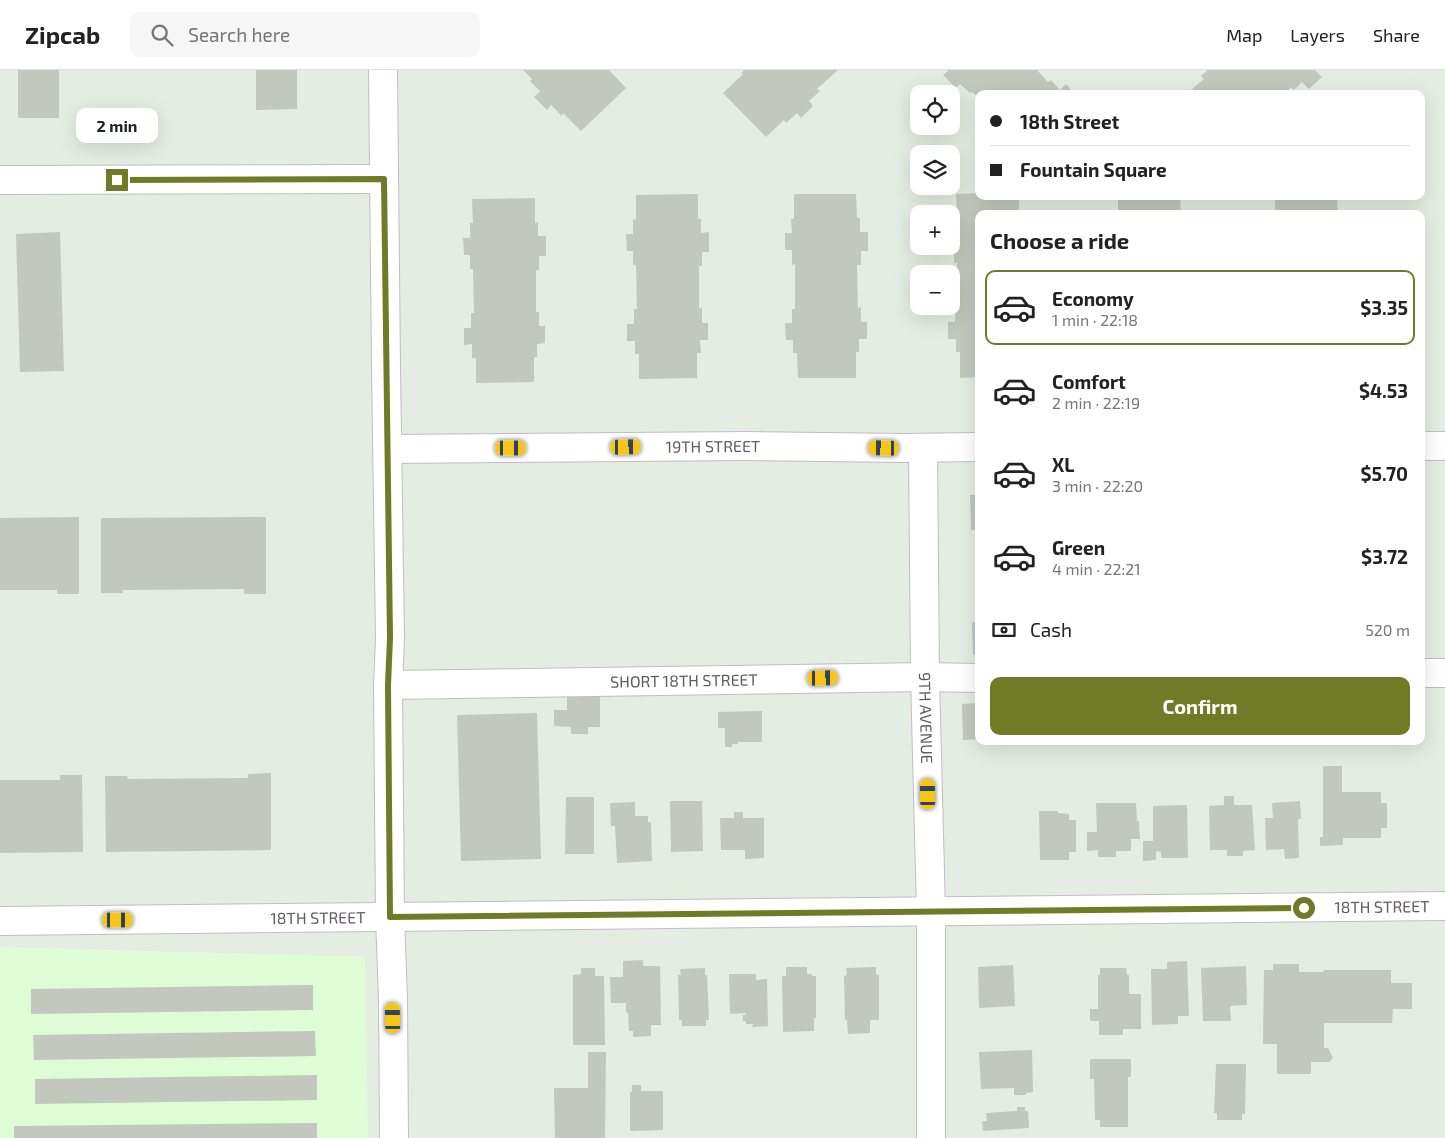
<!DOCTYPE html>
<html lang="en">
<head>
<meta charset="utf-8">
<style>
	:root { --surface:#fff; --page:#f6f6f6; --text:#222; --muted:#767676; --line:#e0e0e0; --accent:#707b27 }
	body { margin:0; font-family:"Exo 2",sans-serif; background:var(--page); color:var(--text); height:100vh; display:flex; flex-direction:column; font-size:19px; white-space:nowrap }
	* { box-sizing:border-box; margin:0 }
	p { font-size:16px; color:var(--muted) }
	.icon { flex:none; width:28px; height:28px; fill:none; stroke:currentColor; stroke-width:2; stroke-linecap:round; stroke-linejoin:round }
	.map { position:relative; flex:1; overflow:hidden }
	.side { position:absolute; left:975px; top:140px; width:450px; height:535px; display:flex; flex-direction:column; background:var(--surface); border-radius:10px; box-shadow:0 5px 20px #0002 }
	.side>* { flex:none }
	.banner { position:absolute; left:975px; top:20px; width:450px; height:110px; border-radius:10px; box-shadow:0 5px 20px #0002; display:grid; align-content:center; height:110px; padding:0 15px; background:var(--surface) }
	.controls { position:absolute; left:910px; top:15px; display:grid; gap:10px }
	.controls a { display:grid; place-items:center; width:50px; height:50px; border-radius:10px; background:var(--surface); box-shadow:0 5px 20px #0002; font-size:25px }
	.end { position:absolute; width:22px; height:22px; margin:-11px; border:6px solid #707b27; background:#fff; box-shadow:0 0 0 2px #fff }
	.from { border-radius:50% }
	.bubble { position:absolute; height:35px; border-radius:10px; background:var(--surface); box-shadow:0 5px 20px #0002; font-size:16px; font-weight:700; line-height:35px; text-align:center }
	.car { position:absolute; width:15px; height:30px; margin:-15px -8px; border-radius:6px; box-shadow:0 0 4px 1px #0007; background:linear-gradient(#f5c518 24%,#345 0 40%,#f5c518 0 76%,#345 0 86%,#f5c518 0) }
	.banner b { display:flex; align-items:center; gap:18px; height:48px; font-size:19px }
	.banner b+b { border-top:1px solid var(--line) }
	.banner i { width:12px; height:12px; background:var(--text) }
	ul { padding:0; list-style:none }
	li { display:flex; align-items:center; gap:15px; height:75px; margin:0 10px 8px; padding:0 5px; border:2px solid transparent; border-radius:10px }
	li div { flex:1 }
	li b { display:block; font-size:19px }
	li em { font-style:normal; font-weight:700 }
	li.selected { border-color:var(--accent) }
	li>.icon { width:45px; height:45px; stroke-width:1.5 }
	h2 { padding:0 15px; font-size:22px; line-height:60px }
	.pay { display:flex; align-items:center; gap:12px; height:55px; padding:0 15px; font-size:19px }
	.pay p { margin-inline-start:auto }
	.button { display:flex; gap:10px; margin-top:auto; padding:10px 15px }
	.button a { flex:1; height:58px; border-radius:10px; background:var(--accent); color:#fff; font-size:20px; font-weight:700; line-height:58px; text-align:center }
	header { display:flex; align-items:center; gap:30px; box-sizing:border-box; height:70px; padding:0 25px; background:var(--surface); border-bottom:1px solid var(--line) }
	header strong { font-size:24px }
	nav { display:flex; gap:28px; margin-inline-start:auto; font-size:18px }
	.search { width:350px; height:45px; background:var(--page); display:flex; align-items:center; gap:12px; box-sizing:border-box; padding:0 18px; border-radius:10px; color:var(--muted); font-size:19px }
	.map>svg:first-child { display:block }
</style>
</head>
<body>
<header>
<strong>Zipcab</strong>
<div class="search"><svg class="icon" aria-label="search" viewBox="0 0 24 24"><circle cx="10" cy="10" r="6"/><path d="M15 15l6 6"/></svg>Search here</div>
<nav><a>Map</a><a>Layers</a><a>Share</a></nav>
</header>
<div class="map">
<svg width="1445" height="1068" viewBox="0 0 1445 1068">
	<rect width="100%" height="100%" fill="#e4ede2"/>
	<path fill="#defdd7" d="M0,877L365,887L368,1068H0Z"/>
	<path fill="#c2c8be" d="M18,0H59V48H18Z
		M256,0H297V39L256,40Z
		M523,0H609L626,18L581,61L563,43L562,46L551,35L547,40L534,27L540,21L530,11L532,9Z
		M744,0H838L817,19L820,21L809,31L813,36L801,48L797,43L786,53L784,50L766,67L723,23L743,4L741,3Z
		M947,0H1037L1048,12L1051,10L1060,20L1066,14L1075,24H979V28L972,22L970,23L960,14L956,18L943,5L948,1Z
		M1208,0H1315L1322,7L1309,19L1302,12L1294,20L1291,17L1285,24H1184L1188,20L1190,21L1204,9L1201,6Z
		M979,123V126H1019V144H979V307L960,308V282H956V269H948V252H955V238H958L957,193H954V180H948V176H951L954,148H957L956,124Z
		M698,124V149H701V163L709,162V182H702V196H699V238H702V253H708V270H700L701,283H697V308L639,309V284H635V271H627V254H634V239H637L636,195H633V181H627L626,164H633V149L636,150V125Z
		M794,124H856L857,148H860V162H868V181H861V195H857L858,238L861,237V252H867V269H859V282H856V308H798L797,283H793V270H786L785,253H792V239H795V194L792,195V180H785V163H792L791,149H794Z
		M1118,126H1180L1181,144H1118Z
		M1275,126H1337L1338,144H1275Z
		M535,128V153L538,152V166H546V186H539V200H536V242H539V256H545V273L537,274V287H534V312L476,313V288H472V274L464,275V258H471V243H474L473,199H470V185H464L463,168H470V153H473L472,129Z
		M60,162L64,301L20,302L16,164Z
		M970,425H979V494H977V460H971Z
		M79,447V524H57V520H0V448Z
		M266,447V524H244V519L123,520V523H101V448Z
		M979,551V585H973L972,553Z
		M567,622H600V657H588V664H571V657L554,656V640H567Z
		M979,633V669L963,670L962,634Z
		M762,641V672H738V674H732V677H725V658H718V642Z
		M537,643L541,789L461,791L457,645Z
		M1047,671H1068L1069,673L1047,674Z
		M1097,671H1131V674H1097Z
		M1153,671H1184V673H1153Z
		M1323,696H1342V722H1381V733H1387V758H1381V768H1343V775L1320,776V767H1323Z
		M271,703V780L106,782L105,706H127L128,709L248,708V704Z
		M60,705H82L83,782L0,783V710H60Z
		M1224,726H1234V735H1252L1255,780L1243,781V786H1227V780H1210L1209,736L1224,735Z
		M566,727H594V784H565Z
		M670,731H702L703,781L671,782Z
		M1300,731L1301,749H1298L1299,788L1285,789L1284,779L1266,780L1265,748H1273L1272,733Z
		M635,732V746H648V752H651L652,791L617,793L615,756H611L610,733Z
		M1096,733H1136L1137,751H1139L1140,769H1131V781H1116V787H1098V780L1087,781V762H1097Z
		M1187,735L1188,788H1161V782L1156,781V790L1143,791V771H1153V736Z
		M1039,741H1058V743L1069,744V750H1076V782H1069V790H1040Z
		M734,742H743V748H764V788L745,789V780H721L720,748H734Z
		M643,890V896H660L661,955H651V966L633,967V961H629L628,943L626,942V933H611L610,907H623V891Z
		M1187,891L1189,946H1178V954L1152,955L1151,899H1167V892Z
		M1273,894H1299V902H1323L1324,900H1391V913H1412V939H1393L1392,953H1324V978H1328L1333,988L1329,992H1311V1004H1277V974H1263L1264,900H1273Z
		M1013,895L1015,936L979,938L978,897Z
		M1246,896L1247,935L1230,936L1231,951H1203L1201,898Z
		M786,897H807V904H812V906H816V948H814V961L783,962L782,906H786Z
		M876,897V905H879V950H870V963L848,964L847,950H845L844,906L847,905L846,898Z
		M581,898H595V906H604L605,975H573V905L581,904Z
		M705,898V905H707L709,950H706V956H682V950H679L678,905H681L680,899Z
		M1100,898H1126L1127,905H1129V924H1141V959H1123V965H1099V951H1090V939H1098V905H1100Z
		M729,904H756V910L767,909L768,956L752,957L753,954H746V951H743V945H746V943L730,944Z
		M313,915V940L31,944V919Z
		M315,961L316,986L34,990L33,965Z
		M1032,980L1033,1022L1026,1023V1025H1014V1018L981,1019L979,982Z
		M588,982H606L605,1068H555L554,1018H588Z
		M1090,989H1131V1007H1128V1057H1100V1050H1095L1094,1009H1090Z
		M1216,994H1246L1245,1044H1242V1050H1217V1043H1214Z
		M317,1005V1030L35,1034V1009Z
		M632,1015H641V1021H663V1060L630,1061V1022H632Z
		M1017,1037H1025V1041H1028L1029,1058L983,1061L982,1051H987L986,1043L1017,1041Z
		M317,1053V1068H14V1056Z"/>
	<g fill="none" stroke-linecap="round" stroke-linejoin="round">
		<g stroke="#c2bcc4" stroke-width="30">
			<g id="minor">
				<path d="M383,0L386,298L390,568L388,615L390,847L393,929L394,1068"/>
				<path d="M0,110L384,109"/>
				<path d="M1421,376H1445"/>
				<path id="s1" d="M923,378L925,607L931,842V1068"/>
				<path id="s2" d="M387,379L746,376L904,378L979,377"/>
				<path d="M1421,603H1445"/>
				<path id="s3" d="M388,615L925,607L979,608"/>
				<path id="s4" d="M0,851L1445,836"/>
			</g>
		</g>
		<use href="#minor" stroke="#fff" stroke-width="28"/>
	</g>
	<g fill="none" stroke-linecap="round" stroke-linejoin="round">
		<path stroke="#707b27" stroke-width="6" d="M117,110L384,109L390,568L388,615L390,847L1304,838"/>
	</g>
	<g text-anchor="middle" stroke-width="5" stroke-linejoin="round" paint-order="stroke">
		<g font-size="16" fill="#605a63" stroke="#fff">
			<text dy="6" stroke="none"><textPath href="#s2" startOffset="326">19TH STREET</textPath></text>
			<text dy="6" stroke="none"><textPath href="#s3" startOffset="296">SHORT 18TH STREET</textPath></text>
			<text dy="6" stroke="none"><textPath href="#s1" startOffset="270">9TH AVENUE</textPath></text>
			<text dy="6" stroke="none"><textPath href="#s4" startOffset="1382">18TH STREET</textPath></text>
			<text dy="6" stroke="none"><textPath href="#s4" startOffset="318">18TH STREET</textPath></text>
		</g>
	</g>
</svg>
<div class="controls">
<a><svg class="icon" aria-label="locate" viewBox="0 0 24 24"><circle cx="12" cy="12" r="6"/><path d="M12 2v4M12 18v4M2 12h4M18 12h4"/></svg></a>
<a><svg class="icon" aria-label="layers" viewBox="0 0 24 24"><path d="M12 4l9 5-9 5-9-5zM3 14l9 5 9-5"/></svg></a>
<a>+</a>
<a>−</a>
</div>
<i class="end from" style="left:1304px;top:838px"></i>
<i class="end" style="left:117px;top:110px"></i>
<div class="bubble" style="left:76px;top:38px;width:82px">2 min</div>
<i class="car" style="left:626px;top:377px;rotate:89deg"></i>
<i class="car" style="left:511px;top:378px;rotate:90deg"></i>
<i class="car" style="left:884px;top:378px;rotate:271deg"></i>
<i class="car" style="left:823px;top:608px;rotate:89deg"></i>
<i class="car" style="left:928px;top:724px;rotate:359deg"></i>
<i class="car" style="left:118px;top:850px;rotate:90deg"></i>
<i class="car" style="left:393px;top:948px;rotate:359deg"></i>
<div class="banner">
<b><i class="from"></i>18th Street</b>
<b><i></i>Fountain Square</b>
</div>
<section class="side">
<h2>Choose a ride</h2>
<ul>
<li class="selected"><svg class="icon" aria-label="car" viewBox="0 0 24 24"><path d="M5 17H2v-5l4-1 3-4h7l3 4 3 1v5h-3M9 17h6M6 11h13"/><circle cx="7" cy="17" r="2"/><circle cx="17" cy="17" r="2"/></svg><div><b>Economy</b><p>1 min · 22:18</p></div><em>$3.35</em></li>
<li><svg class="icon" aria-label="car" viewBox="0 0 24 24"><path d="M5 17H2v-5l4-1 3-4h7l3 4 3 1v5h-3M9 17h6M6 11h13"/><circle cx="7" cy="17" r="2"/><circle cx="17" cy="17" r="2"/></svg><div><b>Comfort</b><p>2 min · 22:19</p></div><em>$4.53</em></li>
<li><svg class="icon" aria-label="car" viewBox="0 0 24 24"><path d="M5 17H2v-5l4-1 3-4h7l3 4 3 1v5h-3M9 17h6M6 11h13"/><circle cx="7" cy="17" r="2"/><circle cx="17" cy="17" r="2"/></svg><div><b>XL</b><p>3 min · 22:20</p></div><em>$5.70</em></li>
<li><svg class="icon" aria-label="car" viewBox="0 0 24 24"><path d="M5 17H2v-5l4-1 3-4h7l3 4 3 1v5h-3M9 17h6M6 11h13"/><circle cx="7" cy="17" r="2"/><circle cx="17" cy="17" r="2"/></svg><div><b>Green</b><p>4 min · 22:21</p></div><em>$3.72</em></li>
</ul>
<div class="pay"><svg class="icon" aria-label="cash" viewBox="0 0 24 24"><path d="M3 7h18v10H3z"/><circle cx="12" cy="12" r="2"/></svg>Cash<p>520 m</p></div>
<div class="button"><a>Confirm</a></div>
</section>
</div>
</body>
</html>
